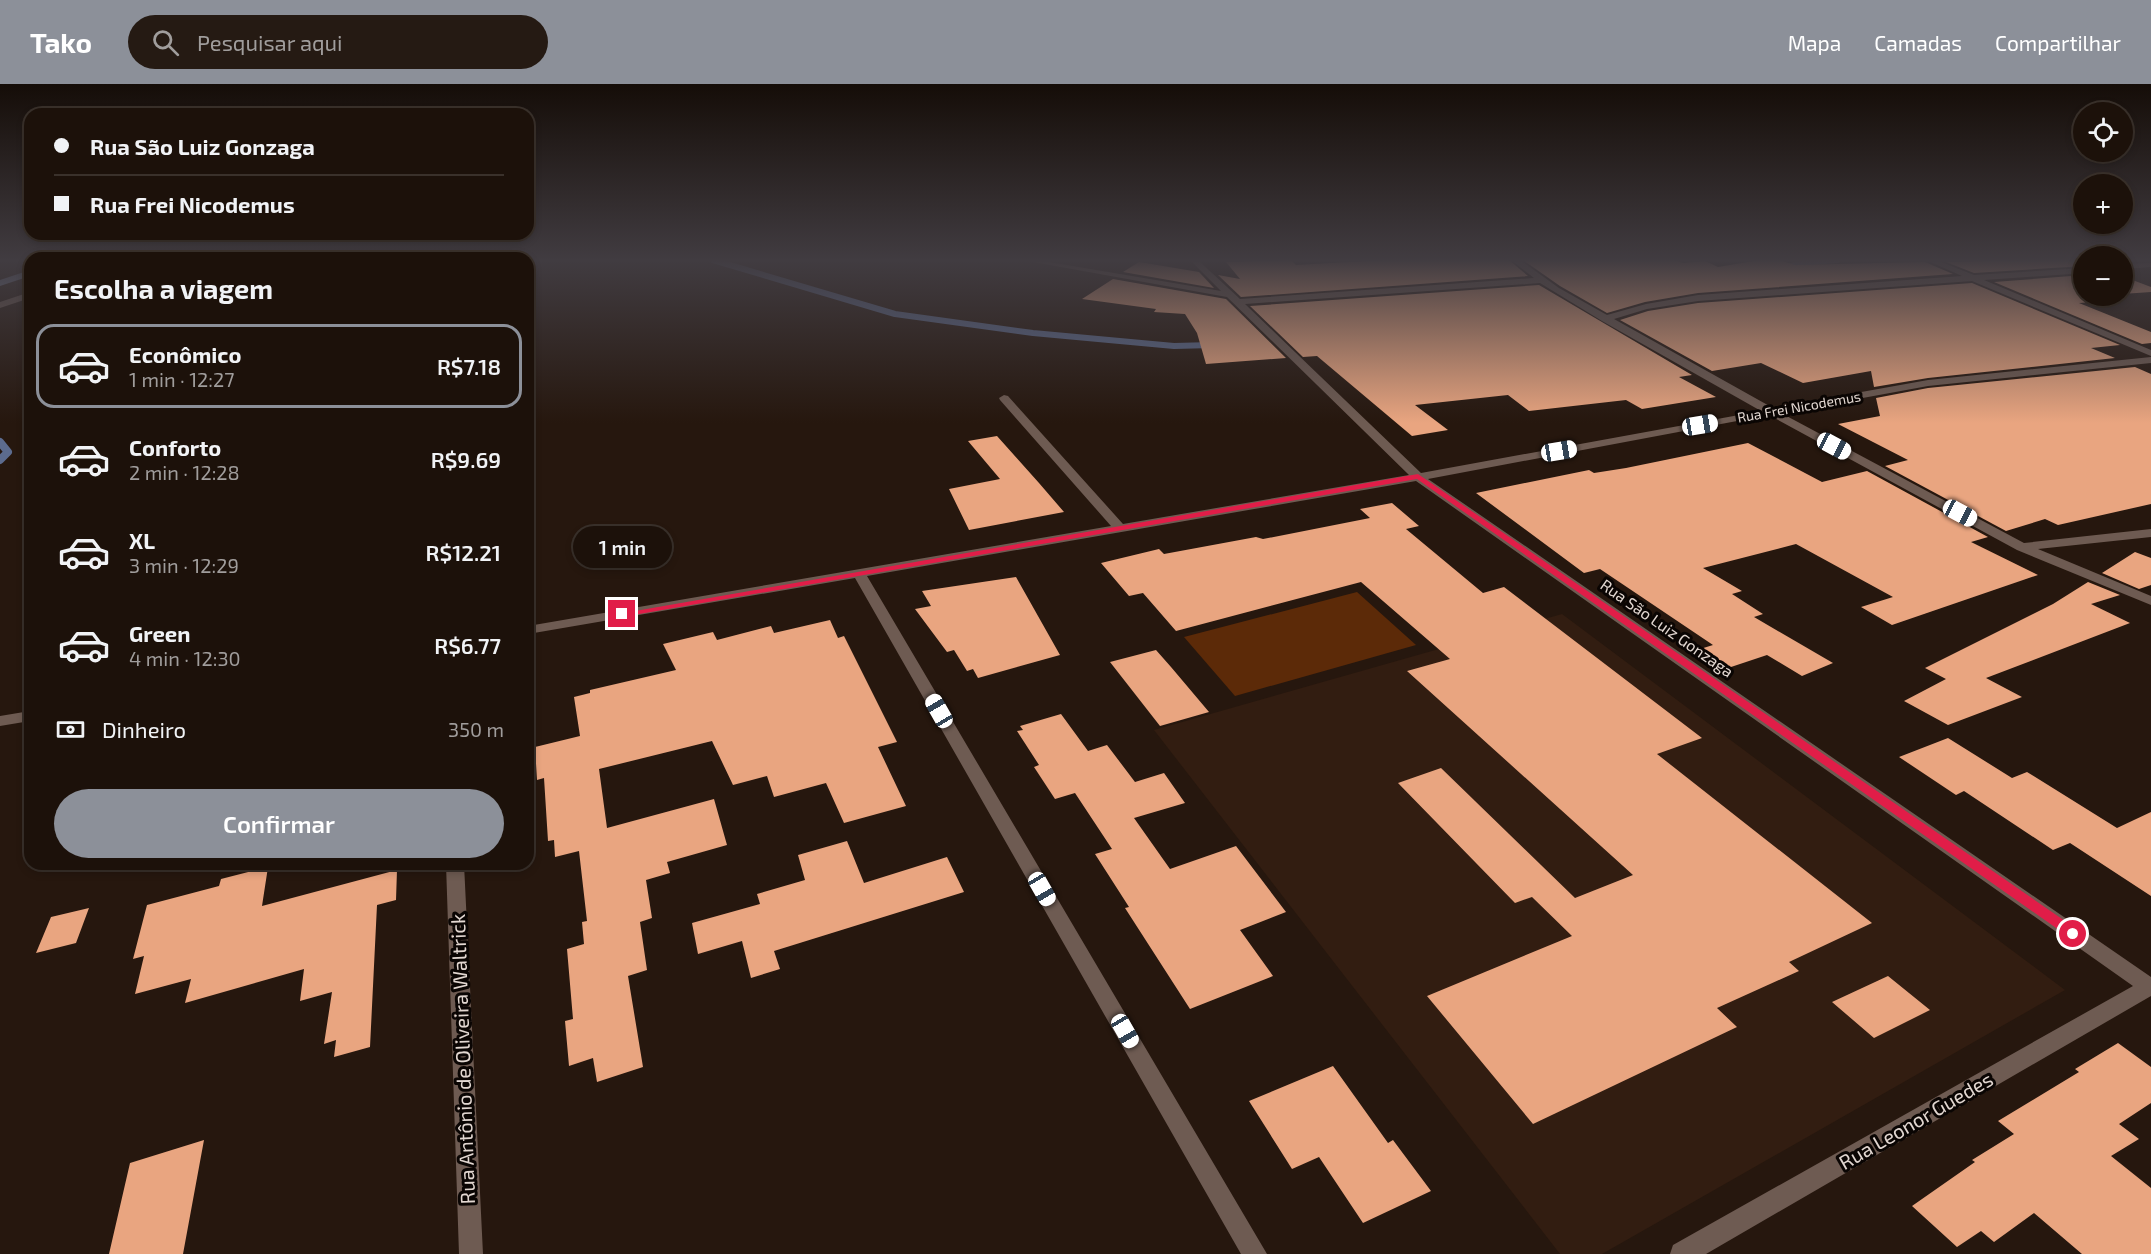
<!DOCTYPE html>
<html lang="pt">
<head>
<meta charset="utf-8">
<style>
	:root { --surface:#1c110a; --page:#251a13; --text:#f1f3f6; --muted:#a09d9c; --line:#3a312b; --accent:#8c9099 }
	body { margin:0; font-family:"Exo 2",sans-serif; background:var(--page); color:var(--text); height:100vh; display:flex; flex-direction:column; font-size:22px; white-space:nowrap }
	* { box-sizing:border-box; margin:0 }
	p { font-size:20px; color:var(--muted) }
	.icon { flex:none; width:33px; height:33px; fill:none; stroke:currentColor; stroke-width:2; stroke-linecap:round; stroke-linejoin:round }
	.map { position:relative; flex:1; overflow:hidden }
	.details { position:absolute; left:24px; top:168px; width:510px; height:618px; display:flex; flex-direction:column; background:var(--surface); border-radius:18px; box-shadow:0 3px 9px #0003,0 0 0 2px var(--line) }
	.details>* { flex:none }
	.hud { position:absolute; left:24px; top:24px; width:510px; height:132px; border-radius:18px; box-shadow:0 3px 9px #0003,0 0 0 2px var(--line); display:grid; align-content:center; height:132px; padding:0 30px; background:var(--surface) }
	.controls { position:absolute; left:2073px; top:18px; display:grid; gap:12px }
	.controls a { display:grid; place-items:center; width:60px; height:60px; border-radius:50%; background:var(--surface); box-shadow:0 3px 9px #0003,0 0 0 2px var(--line); font-size:30px }
	.end { position:absolute; width:27px; height:27px; margin:-14px; border:8px solid #e11d48; background:#fff; box-shadow:0 0 0 3px #fff }
	.from { border-radius:50% }
	.bubble { position:absolute; height:42px; border-radius:21px; background:var(--surface); box-shadow:0 3px 9px #0003,0 0 0 2px var(--line); font-size:20px; font-weight:600; line-height:42px; text-align:center }
	.car { position:absolute; width:18px; height:36px; margin:-18px -9px; border-radius:8px; box-shadow:0 0 4px 2px #0007; background:linear-gradient(#fff 24%,#345 0 40%,#fff 0 76%,#345 0 86%,#fff 0) }
	.hud b { display:flex; align-items:center; gap:21px; height:57px; font-size:22px }
	.hud b+b { border-top:2px solid var(--line) }
	.hud i { width:15px; height:15px; background:var(--text) }
	ul { padding:0; list-style:none }
	li { display:flex; align-items:center; gap:18px; height:84px; margin:0 12px 9px; padding:0 18px; border:3px solid transparent; border-radius:18px }
	li div { flex:1 }
	li b { display:block; font-size:22px }
	li em { font-style:normal; font-weight:600 }
	li.selected { border-color:var(--accent) }
	li>.icon { width:54px; height:54px; stroke-width:1.5 }
	h2 { padding:0 30px; font-size:27px; line-height:72px }
	.pay { display:flex; align-items:center; gap:15px; height:66px; padding:0 30px; font-size:22px }
	.pay p { margin-inline-start:auto }
	.primary-button { display:flex; gap:12px; margin-top:auto; padding:12px 30px }
	.primary-button a { flex:1; height:69px; border-radius:36px; background:var(--accent); color:#fff; font-size:24px; font-weight:600; line-height:69px; text-align:center }
	header { display:flex; align-items:center; gap:36px; box-sizing:border-box; height:84px; padding:0 30px; background:var(--accent); color:#fff }
	header strong { font-size:28px }
	nav { display:flex; gap:33px; margin-inline-start:auto; font-size:21px }
	.search { width:420px; height:54px; background:var(--page); display:flex; align-items:center; gap:15px; box-sizing:border-box; padding:0 21px; border-radius:33px; color:var(--muted); font-size:22px }
	.map>svg:first-child { display:block }
</style>
</head>
<body>
<header>
<strong>Tako</strong>
<div class="search"><svg class="icon" aria-label="search" viewBox="0 0 24 24"><circle cx="10" cy="10" r="6"/><path d="M15 15l6 6"/></svg>Pesquisar aqui</div>
<nav><a>Mapa</a><a>Camadas</a><a>Compartilhar</a></nav>
</header>
<div class="map">
<svg width="2151" height="1170" viewBox="0 0 2151 1170">
	<rect width="100%" height="100%" fill="#26170e"/>
	<path fill="#321d11" d="M1562,530L2065,906L1602,1170H1560L1154,646Z"/>
	<path fill="#5c2a08" d="M1357,508L1416,561L1235,612L1184,553Z"/>
	<g fill="none" stroke-linecap="round" stroke-linejoin="round">
		<path stroke="#5c6b8e" stroke-width="6" d="M713,176L895,230L1033,249L1174,262L1212,261
			M1783,184L1809,178L1837,176"/>
		<path stroke="#5c6b8e" stroke-width="8" d="M0,358L8,368L0,376"/>
	</g>
	<path fill="#e9a580" d="M1291,176L1296,181L1386,176H1509L1528,192L1241,213L1218,191L1240,195L1226,178Z
		M1523,176H1674L1683,179L1705,177L1718,183L1760,176H1779L1795,181L1925,178L1953,190L1698,209L1645,218L1607,229L1560,202Z
		M2033,176H2080L2084,177V182L1974,189L1946,178Z
		M1139,178L1199,188L1214,204L1123,188Z
		M2084,191V212H2109L2120,216L2079,219L2151,248V259L2142,260L1994,198Z
		M2122,192L2151,203V208L2122,210Z
		M1113,195L1226,215L1286,274L1206,280L1197,249L1185,230L1154,228L1156,225L1082,215Z
		M1972,199L2120,261L2091,264L2115,274L1928,294L1874,303L1871,287L1803,299L1761,279L1712,287L1620,236L1648,227L1698,219Z
		M1539,201L1692,291L1679,293L1716,313L1642,325L1626,316L1529,327L1508,311L1415,321L1448,346L1412,352L1317,272L1303,273L1250,222Z
		M2135,283L2151,290V420L2058,441L2045,435L2006,447L1885,382L1908,376L1838,340L1880,332L1876,314L1928,304Z
		M997,352L1039,399L1064,428L969,446L949,405L1000,395L968,357Z
		M1748,359L1822,398L1867,387L1988,453L1971,458L2038,491L1892,541L1861,523L1893,513L1796,460L1703,484L1742,507L1732,510L1763,530L1754,533L1833,579L1802,592L1767,571L1725,585L1697,566L1713,561L1600,485L1584,489L1476,409L1589,386L1594,389L1626,384Z
		M1392,419L1419,442L1406,445L1483,509L1504,503L1702,654L1657,670L1872,839L1789,878L1799,887L1717,924L1737,943L1533,1040L1427,912L1572,852L1532,813L1515,819L1398,699L1441,684L1575,814L1633,791L1407,587L1450,575L1361,498L1176,547L1143,509L1129,512L1101,479L1159,465L1164,470L1256,453L1263,455L1370,434L1360,425Z
		M2135,468L2151,474V501L2139,505L2102,489Z
		M1016,493L1060,571L978,594L973,585L967,587L954,566L947,568L915,525L931,522L922,507Z
		M2088,498L2120,511L2091,520L2130,539L1986,594L2022,613L1948,641L1904,617L1946,595L1925,584L2053,520Z
		M830,536L838,554L844,552L897,658L878,663L906,722L844,739L826,699L774,713L767,692L733,701L712,657L599,685L607,744L714,715L727,761L667,778L670,789L646,796L652,834L640,838L647,886L628,892L643,983L597,998L593,974L569,982L565,937L573,935L567,865L584,860L582,838L587,837L579,767L555,773L554,756L548,757L544,694L537,696L535,663L580,652L574,613L590,609V606L676,586L663,560L713,548L717,556L771,542L774,549Z
		M1156,566L1171,583L1209,628L1160,642L1110,578Z
		M1061,630L1088,667L1107,661L1135,698L1164,689L1185,719L1134,734L1170,785L1236,762L1286,828L1240,846L1273,892L1190,925L1125,824L1129,823L1095,770L1112,765L1075,709L1055,715L1034,683L1039,681L1017,647L1023,646L1020,642Z
		M1948,654L2012,694L2027,688L2117,744L2151,728V812L2070,759L2053,766L1964,707L1956,711L1899,673Z
		M847,757L864,799L947,773L964,808L774,867L780,885L751,894L742,857L698,870L692,839L760,820L757,810L805,796L798,771Z
		M268,783L262,822L397,786L396,816L377,821L370,963L334,973L336,956L324,960L332,908L300,917L304,885L185,919L191,895L135,910L144,872L133,875L147,821L219,802L221,795Z
		M89,824L76,859L36,869L51,833Z
		M1888,892L1930,926L1874,954L1832,918Z
		M2118,959L2151,983V1019L2119,1040L2139,1055L2111,1072L2151,1104V1170H2082L2034,1129L1994,1158L1981,1147L1957,1163L1912,1122L1975,1078L1972,1076L2014,1050L1998,1037L2079,988L2075,985Z
		M1333,982L1388,1059L1393,1056L1431,1107L1363,1139L1319,1073L1292,1085L1249,1017Z
		M204,1056L183,1170H109L130,1079Z"/>
	<g fill="none" stroke-linecap="round" stroke-linejoin="round">
		<path fill="#6e5b52" fill-rule="evenodd" d="M1022,176H1037L1221,207L1190,176H1198L1240,215L1534,194L1511,176H1520L1559,204L1607,231L1646,220L1698,211L1962,192L1926,176H1936L1974,191L2084,184V189L1984,196L2151,266V272L1972,197L1698,217L1647,225L1614,235L1773,324L1928,296L2151,273V279L1928,302L1781,329L2024,459L2151,445V453L2038,465L2151,512V521L2017,466L1769,331L1428,395L2151,893V912L1706,1170H1670L1673,1161L2133,902L1416,397L867,492L1267,1170H1241L855,494L528,550V542L1111,442L1000,316L999,314L1004,311L1008,312L1123,440L1409,391L1227,213ZM1540,199L1602,237L1761,327L1421,389L1245,220Z
			M2151,179V183L2122,185V180Z
			M30,208V214L0,224V218Z
			M30,627V637L0,642V632Z
			M446,780H464L483,1170H459Z"/>
		<path fill="#828fb3" fill-rule="evenodd" d="M27,187H30V192L0,202V196Z"/>
	</g>
	<linearGradient id="sky" x2="0" y2="1"><stop stop-color="#150d08"/><stop offset="0.52" stop-color="#413c41"/><stop offset="1" stop-color="#413c41" stop-opacity="0"/></linearGradient>
	<rect width="2151" height="339" fill="url(#sky)"/>
	<path fill="#e11d48" d="M1418,390L2078,846V853H2069L1417,395L622,533L618,530Z"/>
	<g text-anchor="middle" stroke-width="6" stroke-linejoin="round" paint-order="stroke">
		<g font-size="14" fill="#e2d7d1" stroke="#0a0503">
			<text transform="translate(1799 323) rotate(-10)" y="5">Rua Frei Nicodemus</text>
		</g>
		<g font-size="16" fill="#e2d7d1" stroke="#0a0503">
			<text transform="translate(1667 544) rotate(35)" y="6">Rua São Luiz Gonzaga</text>
		</g>
		<g font-size="20" fill="#e2d7d1" stroke="#0a0503">
			<text transform="translate(463 975) rotate(-92)" y="7">Rua Antônio de Oliveira Waltrick</text>
			<text transform="translate(1916 1037) rotate(-30)" y="7">Rua Leonor Guedes</text>
		</g>
	</g>
</svg>
<div class="controls">
<a><svg class="icon" aria-label="locate" viewBox="0 0 24 24"><circle cx="12" cy="12" r="6"/><path d="M12 2v4M12 18v4M2 12h4M18 12h4"/></svg></a>
<a>+</a>
<a>−</a>
</div>
<i class="end from" style="left:2073px;top:850px"></i>
<i class="end" style="left:622px;top:530px"></i>
<div class="bubble" style="left:573px;top:442px;width:99px">1 min</div>
<i class="car" style="left:1700px;top:341px;rotate:80deg"></i>
<i class="car" style="left:1834px;top:362px;rotate:118deg"></i>
<i class="car" style="left:1559px;top:367px;rotate:80deg"></i>
<i class="car" style="left:1960px;top:429px;rotate:118deg"></i>
<i class="car" style="left:939px;top:627px;rotate:330deg"></i>
<i class="car" style="left:1042px;top:805px;rotate:150deg"></i>
<i class="car" style="left:1125px;top:947px;rotate:150deg"></i>
<div class="hud">
<b><i class="from"></i>Rua São Luiz Gonzaga</b>
<b><i></i>Rua Frei Nicodemus</b>
</div>
<section class="details">
<h2>Escolha a viagem</h2>
<ul>
<li class="selected"><svg class="icon" aria-label="car" viewBox="0 0 24 24"><path d="M5 17H2v-5l4-1 3-4h7l3 4 3 1v5h-3M9 17h6M6 11h13"/><circle cx="7" cy="17" r="2"/><circle cx="17" cy="17" r="2"/></svg><div><b>Econômico</b><p>1 min · 12:27</p></div><em>R$7.18</em></li>
<li><svg class="icon" aria-label="car" viewBox="0 0 24 24"><path d="M5 17H2v-5l4-1 3-4h7l3 4 3 1v5h-3M9 17h6M6 11h13"/><circle cx="7" cy="17" r="2"/><circle cx="17" cy="17" r="2"/></svg><div><b>Conforto</b><p>2 min · 12:28</p></div><em>R$9.69</em></li>
<li><svg class="icon" aria-label="car" viewBox="0 0 24 24"><path d="M5 17H2v-5l4-1 3-4h7l3 4 3 1v5h-3M9 17h6M6 11h13"/><circle cx="7" cy="17" r="2"/><circle cx="17" cy="17" r="2"/></svg><div><b>XL</b><p>3 min · 12:29</p></div><em>R$12.21</em></li>
<li><svg class="icon" aria-label="car" viewBox="0 0 24 24"><path d="M5 17H2v-5l4-1 3-4h7l3 4 3 1v5h-3M9 17h6M6 11h13"/><circle cx="7" cy="17" r="2"/><circle cx="17" cy="17" r="2"/></svg><div><b>Green</b><p>4 min · 12:30</p></div><em>R$6.77</em></li>
</ul>
<div class="pay"><svg class="icon" aria-label="cash" viewBox="0 0 24 24"><path d="M3 7h18v10H3z"/><circle cx="12" cy="12" r="2"/></svg>Dinheiro<p>350 m</p></div>
<div class="primary-button"><a>Confirmar</a></div>
</section>
</div>
</body>
</html>
